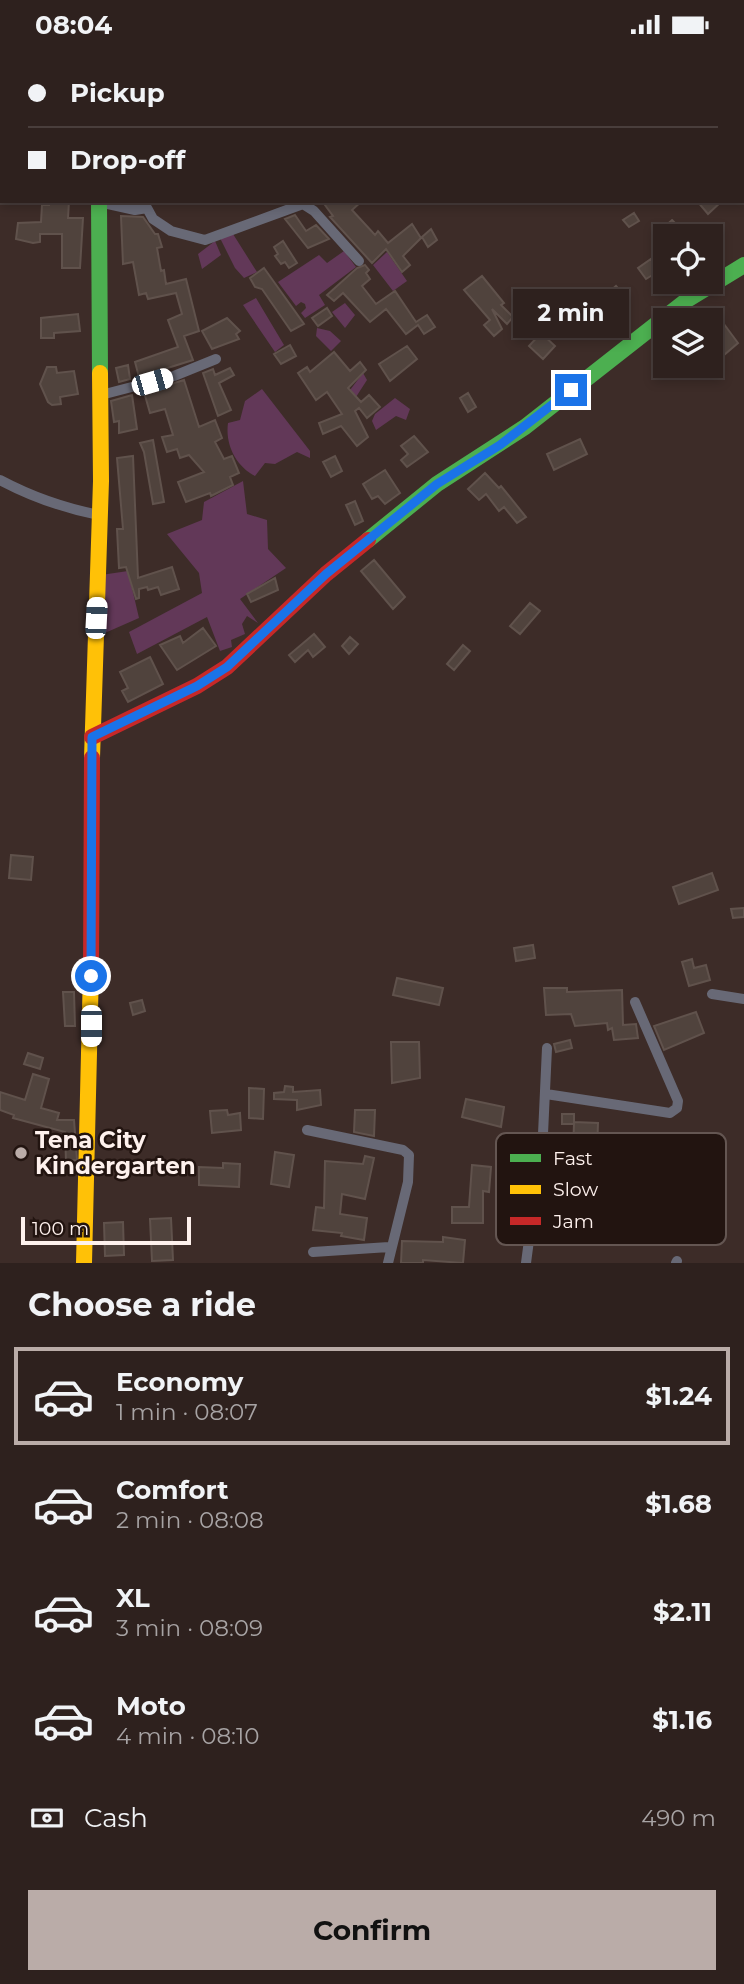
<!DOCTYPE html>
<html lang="en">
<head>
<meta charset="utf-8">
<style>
	:root { --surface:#2e211e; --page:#3a2e2b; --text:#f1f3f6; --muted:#a7a3a4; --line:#493e3c; --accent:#baaca8 }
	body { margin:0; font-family:Montserrat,sans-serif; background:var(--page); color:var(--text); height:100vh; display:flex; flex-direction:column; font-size:26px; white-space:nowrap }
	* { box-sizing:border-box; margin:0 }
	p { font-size:23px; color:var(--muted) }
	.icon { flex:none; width:38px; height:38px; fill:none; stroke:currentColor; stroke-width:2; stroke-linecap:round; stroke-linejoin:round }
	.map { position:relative; height:1214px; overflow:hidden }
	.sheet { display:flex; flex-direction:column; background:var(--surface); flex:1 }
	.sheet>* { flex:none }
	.hud { position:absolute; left:0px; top:0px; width:746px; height:154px; box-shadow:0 4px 10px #0003,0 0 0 2px var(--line); display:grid; align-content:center; height:154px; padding:0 28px; background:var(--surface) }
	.fabs { position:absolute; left:653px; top:175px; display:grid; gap:14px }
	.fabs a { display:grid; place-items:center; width:70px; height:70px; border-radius:0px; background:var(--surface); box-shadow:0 4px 10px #0003,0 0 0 2px var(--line); font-size:35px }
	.scale { position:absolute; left:21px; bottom:18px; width:170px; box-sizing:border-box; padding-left:7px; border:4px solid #fef1ed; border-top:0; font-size:19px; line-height:24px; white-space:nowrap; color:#fef1ed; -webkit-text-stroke:5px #221410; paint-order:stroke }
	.end { position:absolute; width:32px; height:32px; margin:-16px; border:9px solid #1a73e8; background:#fff; box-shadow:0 0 0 4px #fff }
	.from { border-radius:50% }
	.bubble { position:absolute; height:49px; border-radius:0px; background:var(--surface); box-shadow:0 4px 10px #0003,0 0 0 2px var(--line); font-size:23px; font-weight:700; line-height:49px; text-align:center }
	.car { position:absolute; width:21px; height:42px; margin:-21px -10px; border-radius:9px; box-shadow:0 0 5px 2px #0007; background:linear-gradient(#fff 24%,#345 0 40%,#fff 0 76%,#345 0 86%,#fff 0) }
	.hud b { display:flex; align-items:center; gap:24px; height:66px; font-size:26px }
	.hud b+b { border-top:2px solid var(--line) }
	.hud i { width:18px; height:18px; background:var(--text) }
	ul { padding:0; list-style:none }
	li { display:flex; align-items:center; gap:21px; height:98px; margin:0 14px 10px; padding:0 14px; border:4px solid transparent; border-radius:0px }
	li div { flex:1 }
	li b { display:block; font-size:26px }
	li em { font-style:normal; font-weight:700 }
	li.current { border-color:var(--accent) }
	li>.icon { width:63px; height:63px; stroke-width:1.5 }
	h2 { padding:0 28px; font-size:32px; line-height:84px }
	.pay { display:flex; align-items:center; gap:18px; height:77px; padding:0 28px; font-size:26px }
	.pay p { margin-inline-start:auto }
	.button { display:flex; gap:14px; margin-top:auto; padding:14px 28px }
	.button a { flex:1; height:80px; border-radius:0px; background:var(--accent); color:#111; font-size:28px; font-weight:700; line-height:80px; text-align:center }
	.status { display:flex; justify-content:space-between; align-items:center; height:49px; padding:0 35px; background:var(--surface); direction:ltr }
	.status svg { height:19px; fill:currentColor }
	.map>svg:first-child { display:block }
</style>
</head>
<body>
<div class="status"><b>08:04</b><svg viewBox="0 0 49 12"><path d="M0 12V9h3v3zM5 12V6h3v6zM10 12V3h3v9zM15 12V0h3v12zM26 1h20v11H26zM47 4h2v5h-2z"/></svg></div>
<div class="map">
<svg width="744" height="1214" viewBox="0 0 744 1214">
	<rect width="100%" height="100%" fill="#3d2c28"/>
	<path fill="#623858" d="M233,185L257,223L244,229L235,219L220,189Z
		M215,192L221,206L202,220L198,205Z
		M344,202L356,218L319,246L325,256L305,269L301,264L306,259L305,255L301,253L296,257L278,233L319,206L327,214Z
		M387,203L407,232L393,242L373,216Z
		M256,249L284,296L275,303L243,256Z
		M345,254L355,266L345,279L332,263Z
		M317,279L330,282L341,292L331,302L316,287Z
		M363,324L367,331L356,348L347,345Z
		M262,340L310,402V409L297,403L275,415L265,414L255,427C236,417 225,396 228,374L240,371L245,352Z
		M395,349L410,360L406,371L396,367L376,381L372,372L375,365Z
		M243,432L247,465L267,471L268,500L286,519L240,550L258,574L247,567L242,575L245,585L231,591L232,598L220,602L207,568L137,605L129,583L202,544L199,524L167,485L202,471L204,453Z
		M128,522L139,569L98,587L101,526Z"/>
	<path fill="#50433d" stroke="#60524c" stroke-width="2" d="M49,152H69L68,169H83L80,219H62V185H40V193L33,194L16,190L18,174L41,173L42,156H49Z
		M322,152H362L352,161L375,186L378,182L388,194L412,175L421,189L403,207L410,216L402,223L386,200L372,214L330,168L333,167Z
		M697,152H722L708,165Z
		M634,164L639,172L629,178L623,171Z
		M295,166L306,182L316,176L329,190L308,199L285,170Z
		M121,167L143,168L155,185H158L162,198L157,199L161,222L164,221L166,235L186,230L199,282L184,287L193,311L139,328L135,313L178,298L168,271L182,265L176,244L148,250L146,244L139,246L133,213L123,215Z
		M672,171L681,180L685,187H670L663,179Z
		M431,180L437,191L428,198L422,188Z
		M283,192L297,214L289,219L285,213L281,215L275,207L278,205L274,198Z
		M651,210L659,222L646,230L638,219Z
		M365,216L369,221L366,224L370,230L362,237L376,255L395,242L416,273L427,266L435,278L424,285L418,276L406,285L386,260L370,273L343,244L334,252L327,246L357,219Z
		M264,219L304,275L291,282L262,240L255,238L250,229Z
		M482,227L504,254L501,256L513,268L507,275L492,260L502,280L494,287L484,276L490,271L464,241Z
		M616,237L628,251L614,263L602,249Z
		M579,258L588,272L576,280L567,266Z
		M327,259L332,267L318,277L312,269Z
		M78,265L80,282L54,284V289H41V269Z
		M718,267L738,294L717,312L710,304V274Z
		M227,269L240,282L236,285L239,290L212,300L202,282Z
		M541,284L555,297L543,310L529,297Z
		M290,296L296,307L281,315L274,305Z
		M407,297L417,310L390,332L379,315Z
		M334,303L350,322L360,313L366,321L348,339L361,353L369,346L380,358L367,369L359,359L355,362L368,388L357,397L341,377L323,385L319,374L342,365L327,343L316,351L298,324L307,318L310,323Z
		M128,316L130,330L119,333L116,319Z
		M47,318H56L57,324L74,322L78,345L60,348L61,355L52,356L48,353L40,335Z
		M230,319L234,326L219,334L231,361L218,367L203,324L213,320L215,326Z
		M184,331L199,378L215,371L222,389L215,393L224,410L232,407L239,424L230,428L233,436L211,447L210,444L186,453L178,433L204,423L189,406L180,409L177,400L167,403L162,388L173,386L165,360L150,364L144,343Z
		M468,344L476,358L468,363L460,349Z
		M132,346L137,380L119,384V372L114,373L111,352Z
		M414,387L428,403L407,418L401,411L408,405L401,397Z
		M580,390L587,405L554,421L547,405Z
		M153,391L164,453L153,455L144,403L140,394Z
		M133,407L138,529L172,518L179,540L161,546L158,538L148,541L147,538L139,540V549L136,550L126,518L119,519L117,480H123L117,409Z
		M335,407L342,422L331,428L323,413Z
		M385,421L400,444L385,455L378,447L372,450L363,435Z
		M485,424L499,439L501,437L526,468L517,474L504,458L499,462L486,445L479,451L468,440Z
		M355,452L363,472L355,476L346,456Z
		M374,511L405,548L393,560L361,522Z
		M275,529L278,541L251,553L247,545Z
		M530,554L540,562L520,585L510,577Z
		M203,579L216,597L177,621L160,596L180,587L183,594Z
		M314,585L325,598L313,608L308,601L295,613L289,606Z
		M350,588L358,595L349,605L342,597Z
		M463,596L470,602L454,621L447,615Z
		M150,608L163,635L128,653L122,642L128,639L120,623Z
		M11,806L33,808L31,831L9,829Z
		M712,824L718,841L679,855L673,838Z
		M744,859V868L733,869L731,860Z
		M533,896L535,909L516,912L514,899Z
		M692,910L694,919L706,916L710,931L689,937L682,913Z
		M397,929L443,939L439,956L393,946Z
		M544,939H567V943L622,941L623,976L636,975L638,989L614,991L612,979L608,981L607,974L575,977L571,965L546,966Z
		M63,943H74L75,977H65Z
		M142,951L145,962L133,966L130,954Z
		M696,963L704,984L664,1001L654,977Z
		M570,991L572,999L556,1003L554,995Z
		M391,993H419L420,1029L392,1034Z
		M28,1004L43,1009L40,1020L24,1015Z
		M33,1025L49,1030L41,1059L59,1064L57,1071H74L77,1111L66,1112L65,1083L13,1069L14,1066L0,1061V1043L25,1051Z
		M285,1037L293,1038V1043L320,1041L321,1056L297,1061V1051L274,1050V1044L284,1043Z
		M249,1039L264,1040L263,1070L249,1069Z
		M466,1050L504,1058L501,1078L462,1068Z
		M227,1061L228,1066L240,1064L241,1081L212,1084L210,1062Z
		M355,1061H375L374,1087L354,1083Z
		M562,1065H574V1073L598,1074L597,1102L573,1101L574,1075H562Z
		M275,1103L294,1106L289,1138L271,1135Z
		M365,1107L374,1109L365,1150L342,1145L340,1165L367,1169L364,1191L341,1187L342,1184L313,1181L316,1158L324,1159L325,1112L363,1115Z
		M223,1114L240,1115L239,1138L199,1136V1118L223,1119Z
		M472,1116L491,1118L489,1143L483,1142V1174H452V1158H469Z
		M171,1169L173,1211L152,1212L150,1170Z
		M123,1173L124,1206L105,1207L104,1174Z
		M443,1188L465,1191L463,1214L423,1211V1214H401L402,1192L443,1193Z"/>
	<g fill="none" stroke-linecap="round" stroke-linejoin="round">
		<path stroke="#686976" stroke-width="10" d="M681,0L682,2
			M102,2V0
			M0,6H2
			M99,153L135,161L147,159L153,170L171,182L205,191L303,155L314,162L359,212
			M101,346L174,327L216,310
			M0,431C32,448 63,459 99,466
			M712,945L744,950
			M546,1045L670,1064L677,1059L678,1052L635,953
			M307,1081L403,1101L409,1106L408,1133L388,1214
			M313,1203L389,1198
			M526,1214L543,1085L547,999
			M676,1214L677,1212"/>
		<path stroke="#4caf50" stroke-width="16" d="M99,152L100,324
			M368,491L437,435L525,378L687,251L744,216"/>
		<path stroke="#ffc107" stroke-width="16" d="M92,709L101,432L100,324
			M84,1214L91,920"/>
		<path stroke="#c62828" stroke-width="16" d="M92,688L197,637L227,618L326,525L368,491
			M91,920L92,709"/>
	</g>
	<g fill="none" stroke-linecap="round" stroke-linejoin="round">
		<path stroke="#1a73e8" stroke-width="9" d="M91,927L92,688L197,637L227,618L326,525L437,435L500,396L571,341"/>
	</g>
	<circle fill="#baaca8" stroke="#221410" stroke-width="2.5" cx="21" cy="1104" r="7"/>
	<g text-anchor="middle" stroke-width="5" stroke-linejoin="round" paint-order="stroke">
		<g font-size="23" font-weight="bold" fill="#fef1ed" stroke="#221410" text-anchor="start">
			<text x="35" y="1099">Tena City<tspan x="35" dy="26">Kindergarten</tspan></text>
		</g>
	</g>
	<rect x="496" y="1084" width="230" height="112" rx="10" fill="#221410" stroke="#645652" stroke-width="2"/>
	<rect x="510" y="1105" width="31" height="8" fill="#4caf50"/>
	<rect x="510" y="1136" width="31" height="9" fill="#ffc107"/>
	<rect x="510" y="1168" width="31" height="8" fill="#c62828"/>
	<g font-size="19" fill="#fef1ed">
		<text x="553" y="1116">Fast</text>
		<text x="553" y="1147">Slow</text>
		<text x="553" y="1179">Jam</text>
	</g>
</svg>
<div class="fabs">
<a><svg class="icon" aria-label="locate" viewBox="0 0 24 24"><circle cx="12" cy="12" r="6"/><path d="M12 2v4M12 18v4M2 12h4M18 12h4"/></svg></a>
<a><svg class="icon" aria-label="layers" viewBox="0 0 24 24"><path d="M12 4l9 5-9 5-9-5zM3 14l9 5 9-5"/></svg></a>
</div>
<div class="scale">100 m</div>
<i class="end from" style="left:91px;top:927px"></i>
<i class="end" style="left:571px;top:341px"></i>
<div class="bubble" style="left:513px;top:240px;width:116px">2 min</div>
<i class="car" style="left:152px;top:333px;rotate:74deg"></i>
<i class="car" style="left:96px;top:569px;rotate:3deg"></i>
<i class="car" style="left:91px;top:977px;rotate:180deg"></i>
<div class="hud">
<b><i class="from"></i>Pickup</b>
<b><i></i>Drop-off</b>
</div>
</div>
<section class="sheet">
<h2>Choose a ride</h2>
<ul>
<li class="current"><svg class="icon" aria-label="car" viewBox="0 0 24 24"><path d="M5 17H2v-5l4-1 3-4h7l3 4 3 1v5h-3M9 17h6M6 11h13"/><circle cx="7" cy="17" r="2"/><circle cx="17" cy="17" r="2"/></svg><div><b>Economy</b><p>1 min · 08:07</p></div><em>$1.24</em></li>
<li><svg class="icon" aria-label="car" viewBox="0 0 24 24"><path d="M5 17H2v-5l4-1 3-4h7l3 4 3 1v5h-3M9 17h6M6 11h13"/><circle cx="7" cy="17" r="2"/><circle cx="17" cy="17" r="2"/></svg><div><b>Comfort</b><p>2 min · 08:08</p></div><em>$1.68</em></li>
<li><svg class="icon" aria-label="car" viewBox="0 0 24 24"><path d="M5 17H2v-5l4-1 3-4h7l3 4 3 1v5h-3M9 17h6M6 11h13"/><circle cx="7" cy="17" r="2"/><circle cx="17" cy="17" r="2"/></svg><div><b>XL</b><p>3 min · 08:09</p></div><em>$2.11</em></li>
<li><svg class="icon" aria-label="car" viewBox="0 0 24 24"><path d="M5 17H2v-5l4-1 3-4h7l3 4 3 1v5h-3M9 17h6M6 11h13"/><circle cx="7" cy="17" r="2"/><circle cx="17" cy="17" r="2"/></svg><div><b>Moto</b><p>4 min · 08:10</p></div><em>$1.16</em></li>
</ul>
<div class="pay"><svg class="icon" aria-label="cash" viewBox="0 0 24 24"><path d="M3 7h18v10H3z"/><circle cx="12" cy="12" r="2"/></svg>Cash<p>490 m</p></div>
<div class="button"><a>Confirm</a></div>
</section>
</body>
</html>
